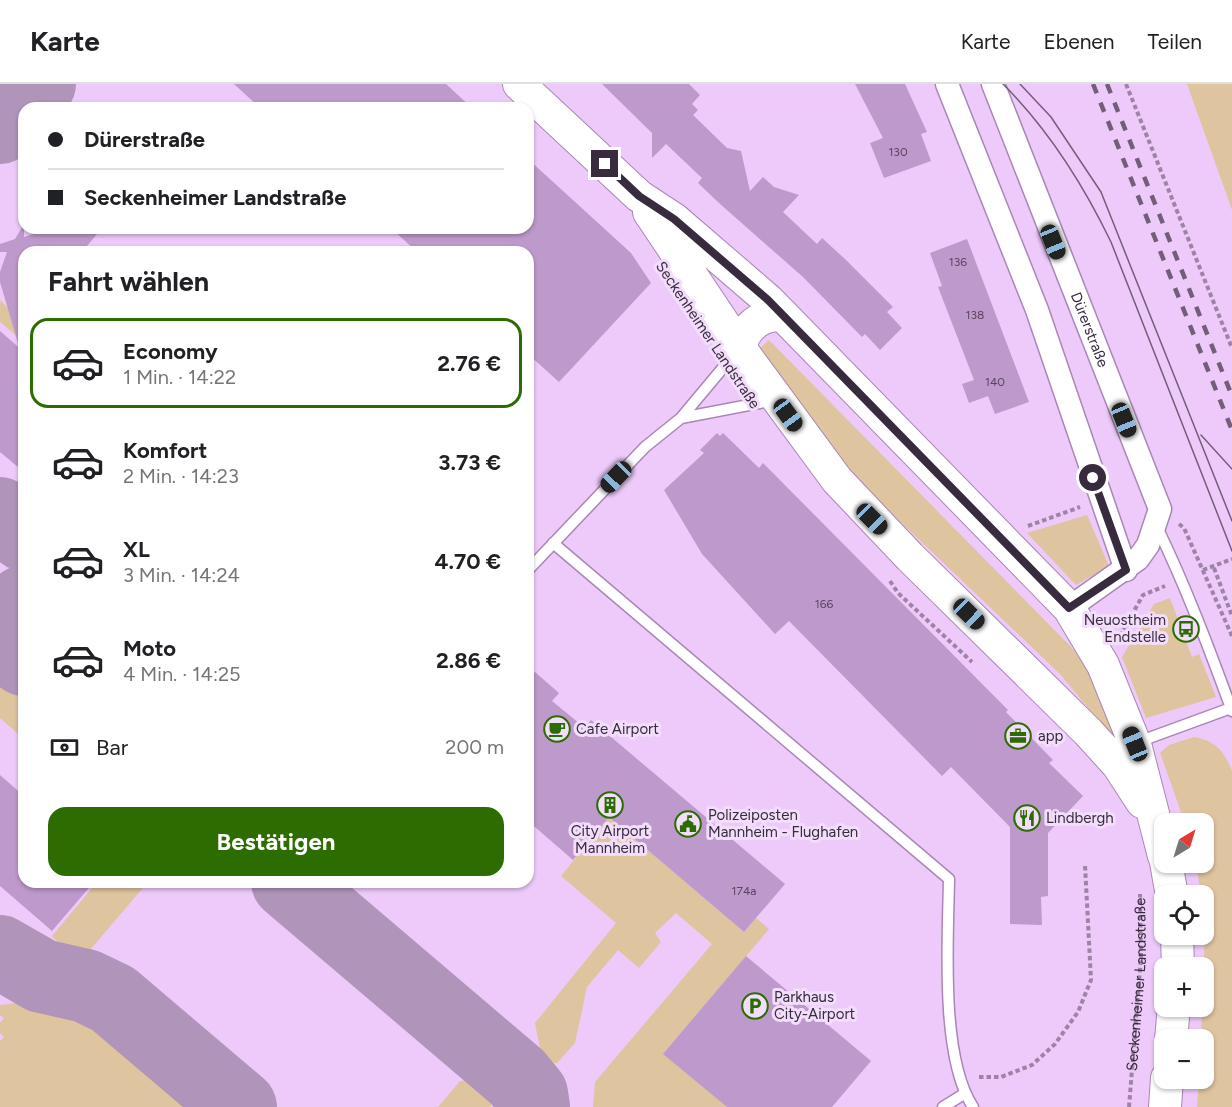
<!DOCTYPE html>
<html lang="de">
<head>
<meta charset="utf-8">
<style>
	:root { --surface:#fff; --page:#f6f6f6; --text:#202124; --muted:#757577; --line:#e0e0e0; --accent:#2c6c00 }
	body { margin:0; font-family:Figtree,sans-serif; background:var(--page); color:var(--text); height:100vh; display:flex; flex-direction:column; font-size:22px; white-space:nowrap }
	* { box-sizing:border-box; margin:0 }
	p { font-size:20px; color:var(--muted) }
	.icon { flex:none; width:33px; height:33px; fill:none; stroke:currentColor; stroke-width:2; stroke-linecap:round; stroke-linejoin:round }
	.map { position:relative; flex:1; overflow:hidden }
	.sheet { position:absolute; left:18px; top:162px; width:516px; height:642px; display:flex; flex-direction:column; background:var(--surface); border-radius:18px; box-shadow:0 2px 4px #0004 }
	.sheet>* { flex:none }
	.guide { position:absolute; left:18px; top:18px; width:516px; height:132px; border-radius:18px; box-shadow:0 2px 4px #0004; display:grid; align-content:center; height:132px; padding:0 30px; background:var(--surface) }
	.needle { width:39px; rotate:38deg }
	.buttons { position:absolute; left:1154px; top:729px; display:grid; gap:12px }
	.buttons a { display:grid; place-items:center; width:60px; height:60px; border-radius:12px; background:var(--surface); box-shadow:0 2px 4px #0004; font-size:30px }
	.end { position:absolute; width:27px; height:27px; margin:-14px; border:8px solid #382b3d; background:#fff; box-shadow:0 0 0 3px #fff }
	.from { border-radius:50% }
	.car { position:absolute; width:18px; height:36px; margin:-18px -9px; border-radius:8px; box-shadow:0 0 4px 2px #0007; background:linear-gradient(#222 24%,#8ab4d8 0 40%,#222 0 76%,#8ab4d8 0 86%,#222 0) }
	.guide b { display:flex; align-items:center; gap:21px; height:57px; font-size:22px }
	.guide b+b { border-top:2px solid var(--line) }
	.guide i { width:15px; height:15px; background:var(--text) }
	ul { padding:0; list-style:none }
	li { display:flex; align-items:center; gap:18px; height:90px; margin:0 12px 9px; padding:0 18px; border:3px solid transparent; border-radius:18px }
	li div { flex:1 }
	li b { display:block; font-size:22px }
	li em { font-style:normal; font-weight:700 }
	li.active { border-color:var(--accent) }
	li>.icon { width:54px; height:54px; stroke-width:1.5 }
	h2 { padding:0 30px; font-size:27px; line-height:72px }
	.pay { display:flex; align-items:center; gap:15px; height:66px; padding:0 30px; font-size:22px }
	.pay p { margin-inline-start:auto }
	.primary-button { display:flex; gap:12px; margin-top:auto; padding:12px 30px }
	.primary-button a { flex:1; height:69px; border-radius:18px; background:var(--accent); color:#fff; font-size:24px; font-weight:700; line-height:69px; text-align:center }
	header { display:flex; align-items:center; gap:36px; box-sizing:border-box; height:84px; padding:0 30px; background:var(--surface); border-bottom:2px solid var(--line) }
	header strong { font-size:28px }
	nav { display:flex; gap:33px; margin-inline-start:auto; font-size:21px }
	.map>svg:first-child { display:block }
</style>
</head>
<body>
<header>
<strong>Karte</strong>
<nav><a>Karte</a><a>Ebenen</a><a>Teilen</a></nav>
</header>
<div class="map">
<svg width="1232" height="1023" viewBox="0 0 1232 1023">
	<rect width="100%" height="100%" fill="#edcafa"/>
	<path fill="#dec49f" d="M1187,0H1232V126Z
		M0,216L12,228L19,254L0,238Z
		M769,256L1074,566L1102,608L1118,660L1060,590L868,407L806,334L759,265Z
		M1087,431L1109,482L1076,501L1027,449Z
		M1170,514L1192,573L1199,570L1216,613L1146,634L1122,573L1154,520Z
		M0,571L24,591V655L0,634Z
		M1194,653C1216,657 1224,667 1232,687V1023H1197L1199,995L1203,994L1201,955L1205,845L1203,812L1201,811L1196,779L1203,778V740L1185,739L1160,669L1169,661Z
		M609,733L744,848L756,834L769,845L664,969L727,1023H593L595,998L712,860L676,829L655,849L661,858L639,884L618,866L587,903L575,959L557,979L543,980L535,939L616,839L561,792Z
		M97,798H148L78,880L52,852Z
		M67,913L82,917L207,1023H0V957L4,953L0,949V939L4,934L0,931V921Z
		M468,996L489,1001L491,1023H438L460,997Z"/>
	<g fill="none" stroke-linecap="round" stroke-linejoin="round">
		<path stroke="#b094ba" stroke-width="74" d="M0,43L39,0
			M0,430L24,450
			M24,518C11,536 12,558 24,575
			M288,798L517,993L531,1010L533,1023
			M0,868L42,892L86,902L113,915L240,1023"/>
	</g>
	<path fill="#be99cb" d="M234,0H446L472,24H260Z
		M602,0H689L700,11L692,20L698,26L693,31L727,64L741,67L750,107L763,93L774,103L799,111L783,128L817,160L822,154L845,175L893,223L887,228L902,244L880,266L865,250L862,253L803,193L719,119L698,99L702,94L666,60L652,74V49Z
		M855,0H905L927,48L921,50L931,77L884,94L870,59L883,54Z
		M528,75L631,169L651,199L559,298L528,270V168H417L391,144H528Z
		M24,140V153L52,144H102L82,168H24V259H18L0,198V188L7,168H0V160L15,155Z
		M967,155L1029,318L995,330L988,312L969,319L962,300L974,296L938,203L942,202L930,169Z
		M0,247L24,268V388L0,368Z
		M717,349L720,352L723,349L759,384L763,379L1008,626L1006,628L1053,676L1049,679L1083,712L1048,749V812L1041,813L1042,841L1010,840V743L951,683L942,692L789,537L775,550L702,470L664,406L704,369L700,366Z
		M528,582L559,609L552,617L585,644L591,636L785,800L744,848L609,733L573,776L528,737Z
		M0,691L24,712V798H94L52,847L0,802Z
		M746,872L871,977L832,1023H727L663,970Z"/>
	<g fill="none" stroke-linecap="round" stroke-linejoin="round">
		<g stroke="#a987b4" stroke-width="13">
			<path id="service" d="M681,334L775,316
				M1157,443C1186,503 1209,564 1232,627
				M553,459L949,795C948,856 940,973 973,1023
				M528,486L645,363L681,334L737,267
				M1138,658L1231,624
				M943,1023L964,1010"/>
		</g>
		<g stroke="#a987b4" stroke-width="25">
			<g id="minor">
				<path d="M947,0L1037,226L1126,486"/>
				<path id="s2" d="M993,0L1160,425L1148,461L1138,475L1069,524"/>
			</g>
		</g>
		<g stroke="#a987b4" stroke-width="34">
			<path id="secondary" d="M519,0L639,112L674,135L768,216L1069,524L1103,581L1135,660L1164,772
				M649,128L740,264L837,396L910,473L1088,648L1118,681L1142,718
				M740,264C745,242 760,230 783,231
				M1166,778L1172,812
				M1177,850L1178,884
				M1171,956L1174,922
				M1165,1023L1167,994"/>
		</g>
		<g stroke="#9d84a6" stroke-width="4" stroke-dasharray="4.5 3" stroke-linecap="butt">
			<path d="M1126,0L1232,264"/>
			<path d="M1179,440L1184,444L1232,552"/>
			<path d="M1028,442L1080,423"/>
			<path d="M1214,484L1232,532"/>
			<path d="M1203,486L1232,475"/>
			<path d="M890,497L898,509L972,578"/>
			<path d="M1120,552L1143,511L1165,502"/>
			<path d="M979,993H1001L1032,981L1055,960L1078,928L1091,896L1085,781"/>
			<path id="s1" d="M1129,1023L1141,873L1140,810"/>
		</g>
		<use href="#service" stroke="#fff" stroke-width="10"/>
		<use href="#minor" stroke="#fff" stroke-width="22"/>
		<use href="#secondary" stroke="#fff" stroke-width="32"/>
		<path stroke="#735e7a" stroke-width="1.5" d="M1003,0C1048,45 1083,100 1111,158L1232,467
			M1020,0L1051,33L1101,108L1232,437
			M1201,351L1232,385"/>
		<path stroke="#735e7a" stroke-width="4.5" stroke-dasharray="10 10" stroke-linecap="butt" d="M1093,0L1232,346
			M1107,0L1232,312"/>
	</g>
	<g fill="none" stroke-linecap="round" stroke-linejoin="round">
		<path stroke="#382b3d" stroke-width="8" d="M605,80L639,112L674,135L768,216L1069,524L1126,486L1093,394"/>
	</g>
	<defs>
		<g id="bus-ring" transform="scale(1.35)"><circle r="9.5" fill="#f2ddfa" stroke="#2c6c00" stroke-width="1.5"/><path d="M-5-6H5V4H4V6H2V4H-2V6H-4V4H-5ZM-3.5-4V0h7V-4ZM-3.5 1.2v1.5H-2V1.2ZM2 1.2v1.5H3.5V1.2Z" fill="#2c6c00"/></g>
		<g id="cafe-ring" transform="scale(1.35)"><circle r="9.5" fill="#f2ddfa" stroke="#2c6c00" stroke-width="1.5"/><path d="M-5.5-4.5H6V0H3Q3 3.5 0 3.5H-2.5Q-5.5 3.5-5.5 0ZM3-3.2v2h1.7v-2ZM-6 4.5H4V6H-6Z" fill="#2c6c00"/></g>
		<g id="office-ring" transform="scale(1.35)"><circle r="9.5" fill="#f2ddfa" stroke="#2c6c00" stroke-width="1.5"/><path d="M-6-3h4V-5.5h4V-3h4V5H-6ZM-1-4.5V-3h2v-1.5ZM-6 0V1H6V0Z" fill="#2c6c00"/></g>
		<g id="building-ring" transform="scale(1.35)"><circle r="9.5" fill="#f2ddfa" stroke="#2c6c00" stroke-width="1.5"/><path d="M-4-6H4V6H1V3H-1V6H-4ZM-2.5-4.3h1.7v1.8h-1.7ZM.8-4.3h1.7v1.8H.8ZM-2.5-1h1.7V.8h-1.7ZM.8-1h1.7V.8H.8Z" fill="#2c6c00"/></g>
		<g id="restaurant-ring" transform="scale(1.35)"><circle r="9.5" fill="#f2ddfa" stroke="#2c6c00" stroke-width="1.5"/><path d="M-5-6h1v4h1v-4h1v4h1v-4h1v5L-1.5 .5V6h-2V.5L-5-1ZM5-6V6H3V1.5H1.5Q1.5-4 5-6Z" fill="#2c6c00"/></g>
		<g id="civic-ring" transform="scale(1.35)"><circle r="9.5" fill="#f2ddfa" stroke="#2c6c00" stroke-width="1.5"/><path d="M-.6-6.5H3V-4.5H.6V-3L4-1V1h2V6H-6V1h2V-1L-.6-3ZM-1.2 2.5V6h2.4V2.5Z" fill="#2c6c00"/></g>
		<g id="parking-ring" transform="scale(1.35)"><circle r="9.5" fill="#f2ddfa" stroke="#2c6c00" stroke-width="1.5"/><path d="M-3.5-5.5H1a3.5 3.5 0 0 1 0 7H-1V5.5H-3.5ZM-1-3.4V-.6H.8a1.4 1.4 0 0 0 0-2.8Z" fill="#2c6c00"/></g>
	</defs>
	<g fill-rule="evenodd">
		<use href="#bus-ring" x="1186" y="545"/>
		<use href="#cafe-ring" x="557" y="645"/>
		<use href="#office-ring" x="1018" y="652"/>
		<use href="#building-ring" x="610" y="721"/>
		<use href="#restaurant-ring" x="1027" y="734"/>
		<use href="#civic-ring" x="688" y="740"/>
		<use href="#parking-ring" x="755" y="922"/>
	</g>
	<g text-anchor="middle" stroke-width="6" stroke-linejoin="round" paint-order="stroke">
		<g font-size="12" fill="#5a4660">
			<text x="898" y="72">130</text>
			<text x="958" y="182">136</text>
			<text x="975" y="235">138</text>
			<text x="995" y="302">140</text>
			<text x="824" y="524">166</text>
			<text x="744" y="811">174a</text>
		</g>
		<g font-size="15" fill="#382b3d" stroke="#f2ddfa">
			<text dy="5" stroke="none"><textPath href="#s2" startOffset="264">Dürerstraße</textPath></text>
			<text transform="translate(708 251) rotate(56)" y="5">Seckenheimer Landstraße</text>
			<text dy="5" stroke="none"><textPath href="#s1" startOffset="123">Seckenheimer Landstraße</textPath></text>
		</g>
		<g font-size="15" fill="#382b3d" stroke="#f2ddfa" text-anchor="start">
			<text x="1166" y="541" text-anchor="end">Neuostheim<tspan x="1166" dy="17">Endstelle</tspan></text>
			<text x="576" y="650">Cafe Airport</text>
			<text x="1038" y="657">app</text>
			<text x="708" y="736">Polizeiposten<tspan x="708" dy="17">Mannheim - Flughafen</tspan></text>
			<text x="1046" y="739">Lindbergh</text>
			<text x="610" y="752" text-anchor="middle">City Airport<tspan x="610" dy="17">Mannheim</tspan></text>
			<text x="774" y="918">Parkhaus<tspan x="774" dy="17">City-Airport</tspan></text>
		</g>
	</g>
</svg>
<div class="buttons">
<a><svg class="needle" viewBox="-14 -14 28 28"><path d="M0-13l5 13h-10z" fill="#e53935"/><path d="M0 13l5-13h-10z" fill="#757577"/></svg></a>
<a><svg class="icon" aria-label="locate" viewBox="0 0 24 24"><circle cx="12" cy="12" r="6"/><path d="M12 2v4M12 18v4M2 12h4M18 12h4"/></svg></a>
<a>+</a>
<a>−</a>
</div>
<i class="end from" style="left:1093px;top:394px"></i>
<i class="end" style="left:605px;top:80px"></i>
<i class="car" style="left:1053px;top:158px;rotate:158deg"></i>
<i class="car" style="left:788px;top:331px;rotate:144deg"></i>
<i class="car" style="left:1124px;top:336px;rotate:158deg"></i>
<i class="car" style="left:616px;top:393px;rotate:224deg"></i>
<i class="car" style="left:872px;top:435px;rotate:135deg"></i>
<i class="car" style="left:969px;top:530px;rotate:134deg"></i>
<i class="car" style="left:1135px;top:660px;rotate:338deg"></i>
<div class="guide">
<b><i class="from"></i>Dürerstraße</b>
<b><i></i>Seckenheimer Landstraße</b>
</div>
<section class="sheet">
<h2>Fahrt wählen</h2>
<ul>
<li class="active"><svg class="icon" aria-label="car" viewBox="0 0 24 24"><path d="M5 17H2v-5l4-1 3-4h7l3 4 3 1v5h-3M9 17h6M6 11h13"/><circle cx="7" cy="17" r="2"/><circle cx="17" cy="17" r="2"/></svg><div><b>Economy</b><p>1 Min. · 14:22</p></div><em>2.76 €</em></li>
<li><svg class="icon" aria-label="car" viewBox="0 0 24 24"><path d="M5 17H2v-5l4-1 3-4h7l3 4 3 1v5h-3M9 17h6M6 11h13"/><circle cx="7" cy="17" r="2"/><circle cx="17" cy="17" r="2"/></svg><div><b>Komfort</b><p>2 Min. · 14:23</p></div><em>3.73 €</em></li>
<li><svg class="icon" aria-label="car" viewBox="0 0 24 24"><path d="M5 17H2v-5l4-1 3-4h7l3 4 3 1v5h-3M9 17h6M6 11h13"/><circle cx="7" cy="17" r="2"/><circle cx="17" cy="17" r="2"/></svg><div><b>XL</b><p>3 Min. · 14:24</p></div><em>4.70 €</em></li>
<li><svg class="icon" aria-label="car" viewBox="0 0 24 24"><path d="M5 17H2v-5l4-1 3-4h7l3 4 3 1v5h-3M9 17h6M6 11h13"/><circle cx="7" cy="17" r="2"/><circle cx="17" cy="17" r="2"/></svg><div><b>Moto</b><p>4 Min. · 14:25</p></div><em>2.86 €</em></li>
</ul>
<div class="pay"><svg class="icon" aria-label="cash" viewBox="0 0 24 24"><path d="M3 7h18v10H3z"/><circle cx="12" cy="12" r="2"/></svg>Bar<p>200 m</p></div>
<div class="primary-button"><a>Bestätigen</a></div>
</section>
</div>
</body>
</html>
